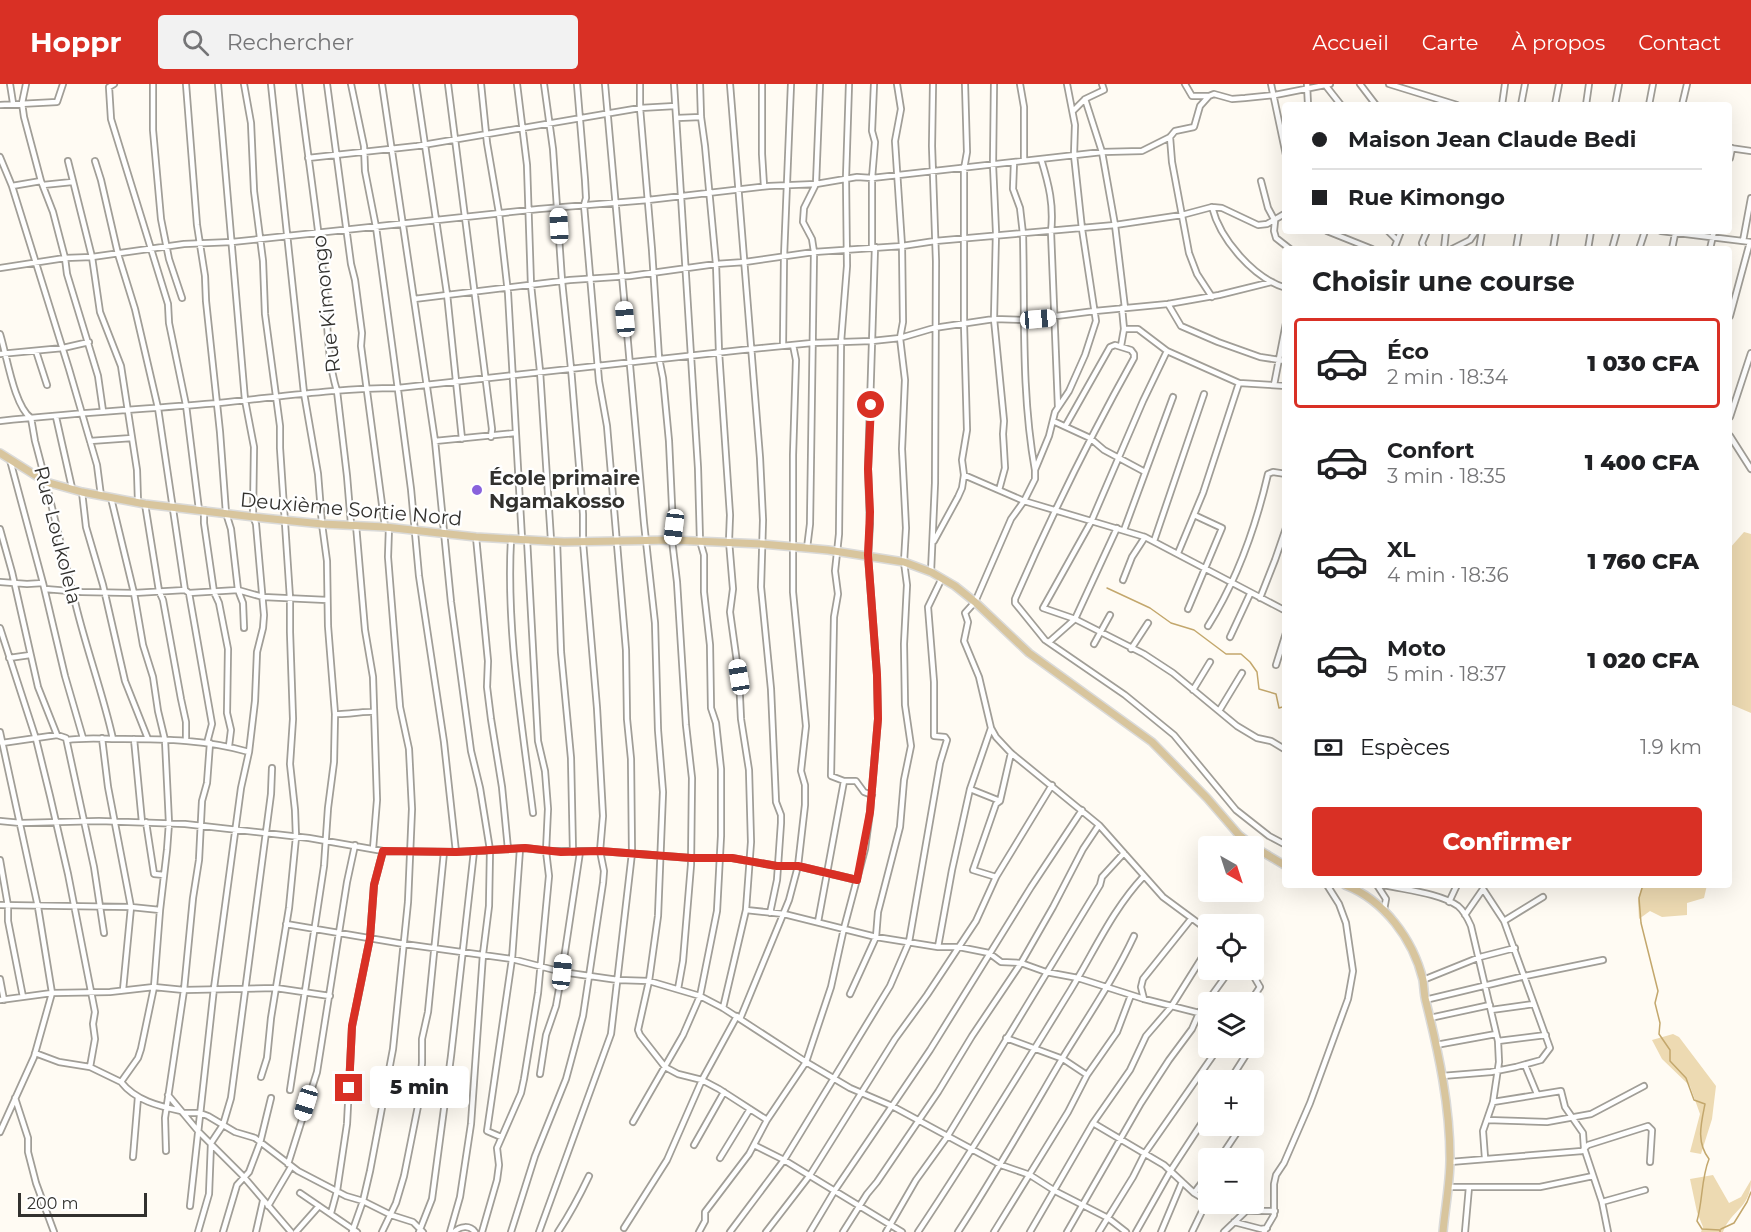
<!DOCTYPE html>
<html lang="fr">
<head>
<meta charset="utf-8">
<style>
	:root { --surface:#fff; --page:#f2f2f2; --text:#202124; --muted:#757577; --line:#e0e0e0; --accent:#d93025 }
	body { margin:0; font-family:Montserrat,sans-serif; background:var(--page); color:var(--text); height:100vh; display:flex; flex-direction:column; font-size:22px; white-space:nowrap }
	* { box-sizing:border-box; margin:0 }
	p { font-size:20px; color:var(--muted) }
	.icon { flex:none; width:33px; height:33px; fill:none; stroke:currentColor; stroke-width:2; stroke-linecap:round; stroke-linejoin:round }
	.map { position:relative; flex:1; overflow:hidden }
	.sheet { position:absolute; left:1282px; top:162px; width:450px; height:642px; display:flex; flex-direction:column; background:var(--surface); border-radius:6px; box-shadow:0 6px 24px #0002 }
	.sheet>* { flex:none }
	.top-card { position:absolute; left:1282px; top:18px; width:450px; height:132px; border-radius:6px; box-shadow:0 6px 24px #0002; display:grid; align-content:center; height:132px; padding:0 30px; background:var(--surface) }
	.needle { width:39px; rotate:141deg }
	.fabs { position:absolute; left:1198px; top:752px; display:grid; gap:12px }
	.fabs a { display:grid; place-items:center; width:66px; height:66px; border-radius:6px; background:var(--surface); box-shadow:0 6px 24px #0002; font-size:30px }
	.scale { position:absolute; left:18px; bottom:15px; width:129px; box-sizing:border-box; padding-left:6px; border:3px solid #32312e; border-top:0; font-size:16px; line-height:21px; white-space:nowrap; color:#32312e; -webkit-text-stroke:4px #fff; paint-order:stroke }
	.end { position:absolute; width:27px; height:27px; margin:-14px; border:8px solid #d93025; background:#fff; box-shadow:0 0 0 3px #fff }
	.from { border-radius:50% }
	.bubble { position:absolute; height:42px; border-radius:6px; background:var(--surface); box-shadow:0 6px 24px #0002; font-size:20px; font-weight:800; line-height:42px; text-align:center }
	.car { position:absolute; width:18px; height:36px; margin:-18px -9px; border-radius:8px; box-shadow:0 0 4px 2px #0007; background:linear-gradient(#fff 24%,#345 0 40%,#fff 0 76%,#345 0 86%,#fff 0) }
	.top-card b { display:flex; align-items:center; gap:21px; height:57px; font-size:22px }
	.top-card b+b { border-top:2px solid var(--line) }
	.top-card i { width:15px; height:15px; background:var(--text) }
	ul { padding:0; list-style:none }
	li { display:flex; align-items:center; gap:18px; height:90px; margin:0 12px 9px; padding:0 18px; border:3px solid transparent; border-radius:6px }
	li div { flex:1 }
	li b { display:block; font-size:22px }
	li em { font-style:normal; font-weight:800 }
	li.selected { border-color:var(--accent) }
	li>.icon { width:54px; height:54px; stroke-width:1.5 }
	h2 { padding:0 30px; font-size:27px; line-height:72px }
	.pay { display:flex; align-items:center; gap:15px; height:66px; padding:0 30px; font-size:22px }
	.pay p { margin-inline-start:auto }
	.button { display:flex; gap:12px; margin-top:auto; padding:12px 30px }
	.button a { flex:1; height:69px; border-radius:6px; background:var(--accent); color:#fff; font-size:24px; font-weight:800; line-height:69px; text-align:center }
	header { display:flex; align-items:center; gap:36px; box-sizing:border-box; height:84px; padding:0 30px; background:var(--accent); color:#fff }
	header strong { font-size:28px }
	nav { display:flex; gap:33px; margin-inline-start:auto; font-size:21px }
	.search { width:420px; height:54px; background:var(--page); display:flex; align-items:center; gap:15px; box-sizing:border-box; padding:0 21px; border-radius:6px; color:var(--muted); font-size:22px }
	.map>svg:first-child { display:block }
</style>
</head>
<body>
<header>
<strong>Hoppr</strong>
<div class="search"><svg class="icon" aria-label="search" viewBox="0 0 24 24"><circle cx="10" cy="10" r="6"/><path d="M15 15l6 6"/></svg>Rechercher</div>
<nav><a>Accueil</a><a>Carte</a><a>À propos</a><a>Contact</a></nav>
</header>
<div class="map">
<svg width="1751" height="1148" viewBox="0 0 1751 1148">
	<rect width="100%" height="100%" fill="#fffbf3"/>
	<path fill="#eddab2" d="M1744,448L1751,450V629L1730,620V464Z
		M1642,801H1707L1704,814L1687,819V831L1662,833L1650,827L1639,835L1638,817Z
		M1673,950L1679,953L1716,1002L1712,1035L1701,1070L1690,1068L1700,1030L1690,1002L1662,975L1652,956Z
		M1713,1091L1729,1119L1741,1113L1751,1096C1751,1124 1731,1126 1723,1148H1701L1703,1143L1697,1128L1690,1095Z"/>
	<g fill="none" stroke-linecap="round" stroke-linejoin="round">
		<path stroke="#c3a76c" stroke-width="1.5" d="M1107,504L1150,524L1171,539L1194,546L1226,570H1241L1250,578L1257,588L1259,605L1276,610L1279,624L1286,622
			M1643,801L1639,814L1641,839L1658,907L1655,919L1660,939L1659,950L1670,966V977L1686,994L1694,1016L1705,1020C1701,1040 1696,1058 1709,1075C1701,1095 1703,1116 1697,1137L1702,1145L1720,1146V1148
			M1721,1145L1734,1139L1747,1118L1751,1108"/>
		<g stroke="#a19e97" stroke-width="8">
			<path id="street" d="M10,0L13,19
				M26,0L22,19L24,33L41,97L53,128L65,174L67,190L98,292L103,327
				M114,0L109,3L111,35L168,220L169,239L186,321L199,426
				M153,0V46L161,135L169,175L182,214
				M186,0L197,141L205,192L206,217L220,348L226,429L231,445L238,506L243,519L244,544
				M244,0L251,39L254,107L263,177L265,230L280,342V364L290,514V548L293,635L290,680L295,726L296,753L289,824L271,934L267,974L261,993
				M271,0L304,309L318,390L322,440L327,477L328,542L335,630L334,678L328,724L324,782L290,1006
				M299,0C307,66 317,131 324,197C328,233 326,272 337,307L347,392L351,440
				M327,0L351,180L355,196L362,249L361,262L385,443
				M351,0L364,62L365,87L376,143L393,268L411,405L419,492L444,658L456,768
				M382,0L435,357L451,518L471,667L480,704L490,766L489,822L483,870L471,1040L460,1113L450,1148
				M416,0L447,210L462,355
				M448,0L492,345L491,353
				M481,0L487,59L499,129L508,209L522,455
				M517,0L527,81L531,201L540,287L551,456
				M605,0L644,439L655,539L658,646L663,708L658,832L649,897L638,946L640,951L665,983L678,990L702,996L719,1005L767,1036
				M640,0V24L652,166L659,274L663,294L669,357L673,443L672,456L677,498L686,641L692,694L691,781L683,877L678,905
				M700,0L701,33L705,62L716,180L719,268L730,431L729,457L733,505L730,528L739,593L741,635L749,686L751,758L746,826L723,924
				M730,0L760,374L763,436L761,503L771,605L776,718L781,731V739L777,796L770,829
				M762,0V70L764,102
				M994,0L993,81L996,148L994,235L1004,337L1003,350L1005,384L999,406
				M1020,0L1024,23V76
				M1067,0L1075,41L1074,71L1082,145L1096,237L1085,271L1069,307L1055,328L1049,352L1035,386V395L1024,417L1011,435L975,518L965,529L968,538L964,557L979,593L991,644L996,653L1011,669L1099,741L1163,813L1209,847
				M1185,0L1192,12H1208
				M1271,0L1286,71
				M1307,0L1308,21
				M1360,0L1376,21
				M1389,0L1457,21
				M1326,2L1341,21
				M1085,15L1102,68L1115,141L1125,224
				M0,21L57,18L63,0
				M1502,21L1505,0
				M1521,21L1525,0
				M1555,21L1559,0
				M1586,21L1589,0
				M1615,21L1619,0
				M1649,21L1653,0
				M1682,21L1687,0
				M1073,27L1085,15L1104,6L1102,0
				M677,34L701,33
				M1170,53L1172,78L1189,169L1197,190L1212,213
				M1730,64L1751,67
				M0,73L12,102L69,285L97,381L101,412
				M308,74L417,62L640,24L675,22
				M1730,74L1732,64
				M1041,75C1049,101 1054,121 1051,148L1058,323
				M68,77L92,173L100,228L121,282L137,386L138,418
				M95,77L101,96L118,170L135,225L158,324L185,506
				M1014,78L1013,105L1020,124L1023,150C1025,228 1021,309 1035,386
				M1261,97L1268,124L1275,137L1274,147L1276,154L1290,165
				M43,101L72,98
				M12,102L41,97
				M1212,123C1220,155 1253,194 1286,204
				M1327,147L1372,165
				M1388,147L1397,156
				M1661,147L1751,158
				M1743,157L1751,114
				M872,163V94L875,58L872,47L874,0
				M1394,165L1401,147
				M1424,165L1422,159L1427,147
				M1444,165L1446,147
				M1452,165L1470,156L1476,147
				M1479,165L1482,147
				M1516,165L1519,147
				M1553,165L1556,147
				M1588,165L1591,147
				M1612,165L1617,147
				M1639,165L1645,147
				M1672,165L1675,150
				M1710,165L1714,147
				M0,184L65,174L92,173L184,160L232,158L539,125L648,116L769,102L816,100L857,93L872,94L1102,68L1142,67L1170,53L1175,47L1194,43L1200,22L1209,12L1214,10L1232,15L1245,14L1275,11L1330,0
				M414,215L570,196L630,192L716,180L745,178L814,168L902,162L935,157L1115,141L1182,131L1212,123L1222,124L1258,141L1267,140L1286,129
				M1168,220L1181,242L1218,258L1260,273L1286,277
				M1122,224L1124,245H1138L1167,267L1239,299L1286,302
				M1730,232L1750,158
				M0,250C7,272 14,322 31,334L35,357C50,412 62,467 76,522C87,567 103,610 113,655
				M783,261L784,173L791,0
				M1121,262L1124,245
				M36,267L47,301
				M1167,267L1143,317L1091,438L1043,524L1075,535L1144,570L1173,589L1237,642L1257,654L1271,657L1286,666
				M0,270L63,264L89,258
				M1274,301L1286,239
				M56,333L72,404
				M1730,333L1751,269
				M0,337C73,329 146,325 219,319C279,313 338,304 398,304L742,266L812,259L872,257L900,254L934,244L994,235L1025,236L1095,227L1168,220L1219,211L1272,198
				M1053,337L1090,354L1104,366L1145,388
				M1066,341L1110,263L1115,261L1131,266L1134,270V274C1090,353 1051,432 1015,515V519L1045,556L1125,611L1174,651L1236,726L1269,752L1286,761
				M1730,352L1751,385
				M90,357L132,354
				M435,357L515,349
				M10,376L43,499L65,592L83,654
				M964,391L1024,417L1145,453L1286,527
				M82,408L86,443L103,501L125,597L148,655
				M111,414L134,509L143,561L153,593L158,627L165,656L169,739L167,766L160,826L154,903L141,965L138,974L121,998C136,1017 159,1022 181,1027
				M145,420L159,507L163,516L181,615L186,638V657
				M204,426V439L214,508L219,519L228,565L227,629L231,646L229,662
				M356,441L365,546L373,593L377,716L373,765
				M0,445L12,488L38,603L57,651
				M1124,446L1173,313
				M476,453L488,577L487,603L491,635L502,703L508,765
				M511,455C506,546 522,639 533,729
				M557,457L561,568L571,674L573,768
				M934,457L958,413L962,404L964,391L962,376L967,346L964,240V85L967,68L965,0
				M1154,457L1204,310
				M807,464L810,440L814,168L812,155L803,138L804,124L816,100L820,0
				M1178,469L1203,409L1239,299
				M931,488L935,399L936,177L932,62L933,0
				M1123,496L1132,473L1145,453
				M0,498L27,500L43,499
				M45,505L82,508L134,509L185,506L189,509L238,506L263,513L327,516
				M189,509L212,640L207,659
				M1260,514L1275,476L1286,444
				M1188,525L1222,444L1194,431
				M1208,542C1237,496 1256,442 1268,390L1273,388L1286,390
				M0,544L36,655L50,712L68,790L95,928L93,940L95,955L90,983
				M1230,553L1250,510
				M1049,558L1075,535L1117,444
				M1094,560L1110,531
				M1131,565L1148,539
				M9,574L30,571
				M1276,581L1286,549
				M1193,606L1210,578
				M1219,627L1242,589
				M335,630C348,631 360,627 374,628
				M0,648L38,823L52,909L34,973L0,1048
				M102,654L108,703L131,823L123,906
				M134,655L142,738
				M67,656C86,653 104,655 123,655C166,655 208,656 249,668
				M2,659L57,651L66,654L94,783L104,849
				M844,697H856L864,708L872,711
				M970,705L1000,717
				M0,737L21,739L99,737L185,740L309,754L383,767L456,768L525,764L549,767H600L691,774H732L777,782H798L857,796
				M146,738L154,790L164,791
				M0,776L8,822V837L23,913
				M996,793L973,786L996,720L1000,717L1011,669
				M1377,801L1386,815L1384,826
				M1384,801C1405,806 1440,809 1458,822C1464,827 1468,835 1471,842L1498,957L1499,978L1493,1018L1483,1047L1485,1074
				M1449,818L1457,801
				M0,821L131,823L160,826
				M746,826L784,830L876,853L938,863H959L989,869L1001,878L1021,879L1046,888L1078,894L1144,915L1199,929L1209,934
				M1504,837L1543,813
				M818,838L844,697L831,692L834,533L838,510L835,487L839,450L841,258L847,182L846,94L849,0
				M286,840L404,860L512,875L562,888L618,896L649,897L700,912L723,924L806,978L850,1004L892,1022L1001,1081L1030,1091L1055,1107L1108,1134L1126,1148
				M938,863L952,786L970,705L991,644
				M1247,885L1253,891L1260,903L1250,918
				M0,895L4,916
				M1423,896L1480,873L1515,864
				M850,910L876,853L878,828L900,743L904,696L911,662L905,621L904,560L907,501L904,478L906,444L902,365L905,296L900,254L903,238L902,162L895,57L901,25L897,0
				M1144,915L1141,903L1143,895L1191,835
				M0,916L52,909L110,908L154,903L184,906L276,904L330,912
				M1425,916L1525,892L1603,876
				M1491,926L1534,920
				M1430,934L1490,921
				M740,935L789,816L798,782L805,721V701L801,687L806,642L793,508V371L796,276L793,261
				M1006,954L1063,975L1087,991
				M1498,957L1546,951
				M1436,961L1496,950
				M35,969L59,978L90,983L121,998
				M1525,981L1537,1010
				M540,990L546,951L556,922L562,888L580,768
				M1442,992L1491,988L1516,983L1541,976L1550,964L1504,837L1483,805L1465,831
				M1230,996L1251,963
				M168,1011L198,1047L243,1092L291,1148
				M15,1014L28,1054V1068L36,1099L54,1148
				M1493,1018L1561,1007L1565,1023L1583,1049L1584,1064L1602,1118L1608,1148
				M183,1029H200L208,1032L235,1048L255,1054L298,1087L346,1112L363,1117L391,1131L413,1138L423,1148
				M1487,1036L1547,1038L1591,1030L1644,1002
				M633,1038L683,951L700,912L717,827L721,752V685L716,639L711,624L710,561L704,508V471L700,457L698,384L674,0
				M1093,1039L1164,1081L1194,1109L1209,1118
				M501,1053L487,1047L512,875L520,765
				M694,1061L724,1008
				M754,1061L784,1076L902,1148
				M166,1067L165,1034L184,906L193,814L199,776L202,717L207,699L210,659
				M133,1073L138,1013
				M720,1074L750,1025
				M1220,1074L1242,1041
				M1450,1078L1582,1067L1588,1061L1648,1042L1652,1046L1650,1078
				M288,1080L317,988L347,798L355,761
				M1448,1103H1540L1593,1092
				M300,1109L357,1148
				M1194,1109L1209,1089
				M1602,1118L1645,1106
				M1212,1119C1232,1128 1253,1127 1275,1127
				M190,1122L214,904L241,704L249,668L255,617L257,568L263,544L264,531L256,440L253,432L254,363L245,316L218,0
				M268,1122L291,1083
				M331,1129L337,1107L347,1040L352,943L370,854L374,801L383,767
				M1234,1138L1261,1145L1267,1144
				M624,1144L667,1076L702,996L737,932
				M198,1148L209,1110L211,1059L223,1041L231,1014L271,710L272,684
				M223,1148L237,1101L249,1088L260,1059L271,1014
				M256,1148L263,1117
				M296,1148L319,1122
				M352,1148L363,1117L370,1087L393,965L408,818L412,725L409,665L400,623L388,473L389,443
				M382,1148L396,1119L404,1092L418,1022L422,979V955L428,928L444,768
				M419,1148L432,1115L451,972L474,767
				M454,1148C460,1142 470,1141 475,1148
				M482,1148L497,1096L499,1081L497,1064L521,1009L524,995L538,909L549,792L546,767L548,725L545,687L538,657L527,455
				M511,1148L535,1072L566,995L583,932L603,799L604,787L600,767L603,732L597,624L583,458V430L571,284L562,197L553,65L544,0
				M539,1148L611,950L632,769L631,675L627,635L626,566L607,342L599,297L584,121L586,114L585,96L577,0
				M558,1148C570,1130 580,1111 589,1092
				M699,1148L705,1137V1128L749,1070L767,1036L806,978L831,903L844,844L865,765L870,728L878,635L877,591L868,472L870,440L868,385L875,163
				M730,1148L784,1076L890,902L909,858L940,679L947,656L945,653L934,652V598L928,523L942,494
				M766,1148L810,1091L895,955L927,911L976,837L996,793L1052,701
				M810,1148L835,1106L930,966L1031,803L1082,726
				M843,1148L867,1110L877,1098L938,1008L972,952L1021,879L1053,823L1083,765L1099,741
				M886,1148L916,1096L947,1053L1100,801L1102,793L1124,769
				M918,1148C971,1069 1020,988 1070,907C1094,868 1112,826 1144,792
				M958,1148C995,1091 1028,1033 1062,975C1087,934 1114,895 1134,852
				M994,1148L1068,1028L1087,991L1117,948L1131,911
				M1030,1148L1093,1039L1130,986L1146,952L1171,923L1203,872L1209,875
				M1067,1148L1141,1019L1169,976L1192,945L1199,929L1225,893V890L1220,885
				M1099,1148L1133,1093L1145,1069L1219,963
				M1136,1148L1171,1086L1209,1028
				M1161,1148L1182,1098
				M1192,1148L1207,1117
				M1224,1148L1246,1127
				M1264,1148L1274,1131V1100L1276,1091L1284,1079L1310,1019L1348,915L1353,887L1346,839L1339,820L1327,801
				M1465,1148L1469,1103"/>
		</g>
		<g stroke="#dadad9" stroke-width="10">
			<path id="primary" d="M0,369L46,398L82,408L145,420L263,434L322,440L385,443L476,453L564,458L672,456L762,460L828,466L904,478L931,488L955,502L975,518L1029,569L1152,658L1207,714L1239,751L1253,762
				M1254,763L1286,782
				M1345,801C1384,816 1413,855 1423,896C1424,903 1424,911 1426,918C1439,970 1450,1022 1450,1075C1450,1100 1445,1124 1443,1148"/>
		</g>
		<use href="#street" stroke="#fff" stroke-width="4.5"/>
		<use href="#primary" stroke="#d8c59d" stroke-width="7"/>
	</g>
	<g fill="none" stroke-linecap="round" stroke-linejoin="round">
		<path stroke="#d93025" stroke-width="8" d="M349,1004L352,942L370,854L374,801L383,767L456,768L525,764L561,768L600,767L691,774H732L777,782H798L857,796L870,728L878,635L877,591L868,471L870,428L868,385L871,321"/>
	</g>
	<circle fill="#8962dc" stroke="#fff" stroke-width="2" cx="477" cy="406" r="6"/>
	<g text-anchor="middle" stroke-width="4.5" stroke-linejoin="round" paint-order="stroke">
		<g font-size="20" fill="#32312e" stroke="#fff">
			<text transform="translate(326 220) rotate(-96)" y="7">Rue Kimongo</text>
			<text transform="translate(351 425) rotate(5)" y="7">Deuxième Sortie Nord</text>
			<text transform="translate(58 451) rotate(76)" y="7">Rue Loukolela</text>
		</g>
		<g font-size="20" font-weight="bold" fill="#32312e" stroke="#fff" text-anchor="start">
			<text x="489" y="401">École primaire<tspan x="489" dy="23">Ngamakosso</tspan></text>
		</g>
	</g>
</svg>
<div class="fabs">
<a><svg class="needle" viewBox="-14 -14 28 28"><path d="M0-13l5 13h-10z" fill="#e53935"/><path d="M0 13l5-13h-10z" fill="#757577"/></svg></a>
<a><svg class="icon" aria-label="locate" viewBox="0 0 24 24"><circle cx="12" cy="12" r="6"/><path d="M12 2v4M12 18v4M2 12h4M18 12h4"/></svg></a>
<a><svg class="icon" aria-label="layers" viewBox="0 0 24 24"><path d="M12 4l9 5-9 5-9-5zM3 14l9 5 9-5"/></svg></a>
<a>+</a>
<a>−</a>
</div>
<div class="scale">200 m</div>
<i class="end from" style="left:871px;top:321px"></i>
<i class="end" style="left:349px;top:1004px"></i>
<div class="bubble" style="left:370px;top:982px;width:99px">5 min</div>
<i class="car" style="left:559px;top:142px;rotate:357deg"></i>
<i class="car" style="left:625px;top:235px;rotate:355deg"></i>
<i class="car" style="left:1038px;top:235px;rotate:85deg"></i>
<i class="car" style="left:674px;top:443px;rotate:187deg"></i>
<i class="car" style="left:739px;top:593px;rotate:351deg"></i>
<i class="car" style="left:562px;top:888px;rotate:6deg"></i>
<i class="car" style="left:306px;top:1019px;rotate:197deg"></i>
<div class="top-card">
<b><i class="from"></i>Maison Jean Claude Bedi</b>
<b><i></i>Rue Kimongo</b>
</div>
<section class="sheet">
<h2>Choisir une course</h2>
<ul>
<li class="selected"><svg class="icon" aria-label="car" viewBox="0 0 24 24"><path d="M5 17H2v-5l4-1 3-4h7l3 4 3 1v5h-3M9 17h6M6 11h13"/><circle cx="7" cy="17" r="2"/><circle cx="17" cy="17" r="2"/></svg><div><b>Éco</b><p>2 min · 18:34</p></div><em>1 030 CFA</em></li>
<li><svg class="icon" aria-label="car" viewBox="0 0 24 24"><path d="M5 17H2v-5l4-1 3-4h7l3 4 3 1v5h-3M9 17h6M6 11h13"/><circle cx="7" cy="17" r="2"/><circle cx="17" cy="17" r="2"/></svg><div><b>Confort</b><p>3 min · 18:35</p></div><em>1 400 CFA</em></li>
<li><svg class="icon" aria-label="car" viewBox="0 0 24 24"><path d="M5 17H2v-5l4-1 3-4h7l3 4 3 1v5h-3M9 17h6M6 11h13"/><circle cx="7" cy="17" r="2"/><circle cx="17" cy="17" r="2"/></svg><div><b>XL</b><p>4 min · 18:36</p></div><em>1 760 CFA</em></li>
<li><svg class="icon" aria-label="car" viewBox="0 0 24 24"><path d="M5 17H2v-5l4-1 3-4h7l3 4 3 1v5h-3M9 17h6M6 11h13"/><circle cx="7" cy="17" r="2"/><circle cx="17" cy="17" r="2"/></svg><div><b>Moto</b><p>5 min · 18:37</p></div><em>1 020 CFA</em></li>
</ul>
<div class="pay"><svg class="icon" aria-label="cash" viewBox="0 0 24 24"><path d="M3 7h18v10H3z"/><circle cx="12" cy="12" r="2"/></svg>Espèces<p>1.9 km</p></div>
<div class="button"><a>Confirmer</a></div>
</section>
</div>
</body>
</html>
